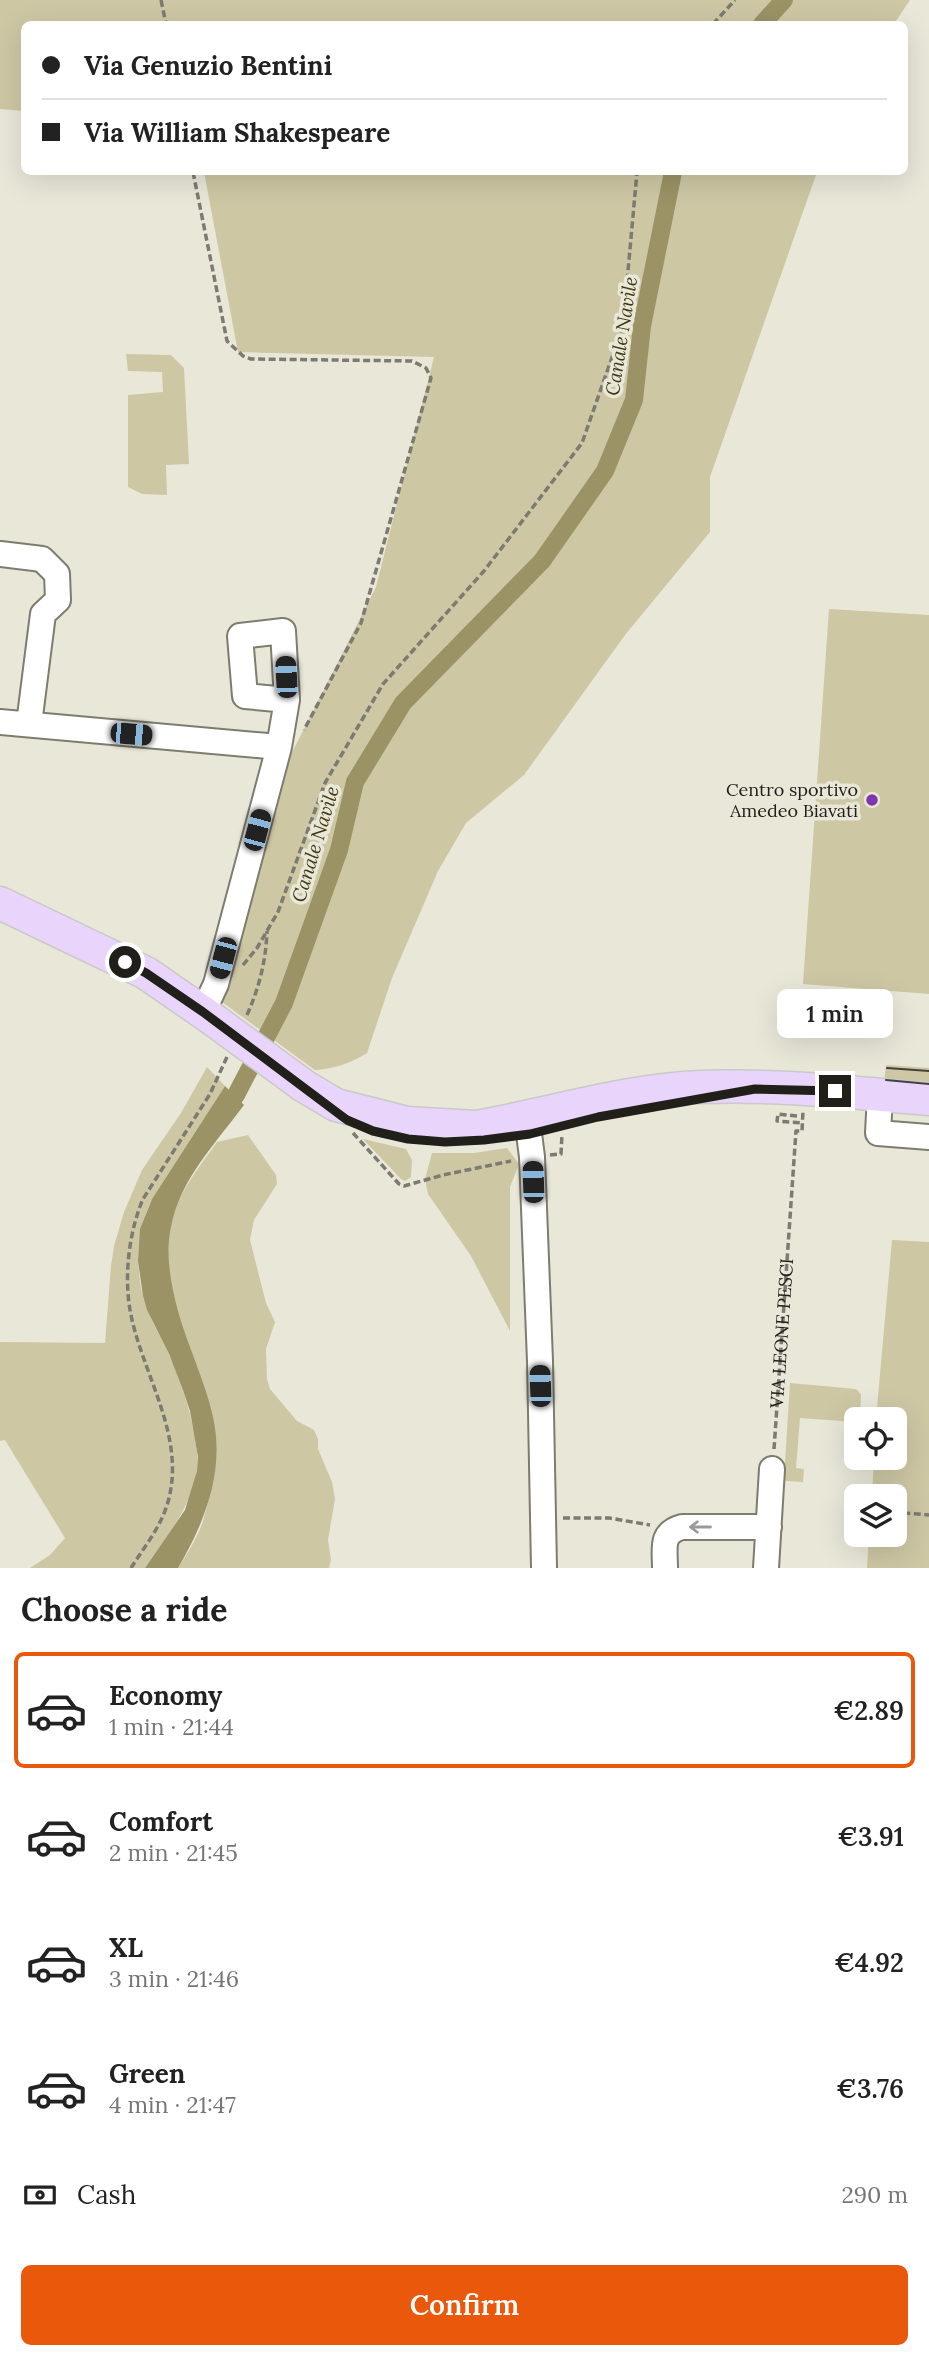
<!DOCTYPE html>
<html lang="en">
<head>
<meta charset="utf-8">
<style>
	:root { --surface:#fff; --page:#f2f2f2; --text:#222; --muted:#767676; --line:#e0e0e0; --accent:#ea580c }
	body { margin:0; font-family:Lora,serif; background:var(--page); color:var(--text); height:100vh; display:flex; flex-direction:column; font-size:26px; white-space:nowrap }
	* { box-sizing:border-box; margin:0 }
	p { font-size:23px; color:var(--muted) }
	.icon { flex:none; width:38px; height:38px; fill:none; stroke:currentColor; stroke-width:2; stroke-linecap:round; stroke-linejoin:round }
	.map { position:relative; height:1568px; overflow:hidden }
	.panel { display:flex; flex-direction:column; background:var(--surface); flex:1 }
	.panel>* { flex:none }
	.hud { position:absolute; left:21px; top:21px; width:887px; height:154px; border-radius:10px; box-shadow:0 7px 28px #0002; display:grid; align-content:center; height:154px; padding:0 21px; background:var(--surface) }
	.fabs { position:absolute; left:844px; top:1407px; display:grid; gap:14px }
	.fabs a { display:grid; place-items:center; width:63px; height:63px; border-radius:10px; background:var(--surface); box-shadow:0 7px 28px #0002; font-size:35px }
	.end { position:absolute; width:32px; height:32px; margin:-16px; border:9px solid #201f1a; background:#fff; box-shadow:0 0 0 4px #fff }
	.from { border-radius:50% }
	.bubble { position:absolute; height:49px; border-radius:10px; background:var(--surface); box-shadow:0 7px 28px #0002; font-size:23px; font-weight:600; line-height:49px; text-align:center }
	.car { position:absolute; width:21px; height:42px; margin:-21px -10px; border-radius:9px; box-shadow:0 0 5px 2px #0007; background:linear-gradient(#222 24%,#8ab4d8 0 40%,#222 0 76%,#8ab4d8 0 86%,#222 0) }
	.hud b { display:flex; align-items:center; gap:24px; height:66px; font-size:26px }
	.hud b+b { border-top:2px solid var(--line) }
	.hud i { width:18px; height:18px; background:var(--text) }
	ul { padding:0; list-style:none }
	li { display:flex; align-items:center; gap:21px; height:116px; margin:0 14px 10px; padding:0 7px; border:4px solid transparent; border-radius:10px }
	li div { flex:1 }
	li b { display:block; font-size:26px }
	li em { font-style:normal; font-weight:600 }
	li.active { border-color:var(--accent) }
	li>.icon { width:63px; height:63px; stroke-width:1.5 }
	h2 { padding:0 21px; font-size:32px; line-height:84px }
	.pay { display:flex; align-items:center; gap:18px; height:77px; padding:0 21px; font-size:26px }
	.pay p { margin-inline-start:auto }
	.cta { display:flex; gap:14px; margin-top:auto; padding:14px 21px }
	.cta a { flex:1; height:80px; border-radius:10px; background:var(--accent); color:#fff; font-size:28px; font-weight:600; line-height:80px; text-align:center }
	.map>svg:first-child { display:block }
</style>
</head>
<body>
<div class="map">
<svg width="929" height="1568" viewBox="0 0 929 1568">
	<rect width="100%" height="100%" fill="#e9e7d8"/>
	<path fill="#cdc7a4" d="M0,0H910L894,24H24V111L0,109Z
		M204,172H817L710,477V532L625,635L524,775L466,823L438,871L392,978L367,1053C351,1063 334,1069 315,1070L222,1002L274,788L376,587L434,357L238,352Z
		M126,354L171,355L184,368L189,464L166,465L167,495L142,494L128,487V395L163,392L162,372L128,371Z
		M829,609L929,615V994L803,984Z
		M886,1065L929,1068V1087L884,1083Z
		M207,1067L225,1086L152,1199C136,1232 134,1274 147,1309C153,1325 163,1340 170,1357C181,1381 189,1406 194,1433C196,1445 199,1458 197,1470C192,1507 165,1538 145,1568H30L50,1555L65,1538L5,1440L0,1441V1342L105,1343L111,1266L114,1246L124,1212L142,1170L181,1113Z
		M248,1135L276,1175L277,1184L254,1220L250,1240L266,1303L275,1322L266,1349L267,1379L270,1389L297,1421L314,1430L318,1439V1449L332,1482L335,1499L328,1540L331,1560L329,1568H178C187,1554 198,1537 203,1521C212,1490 220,1448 212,1416C197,1355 160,1295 170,1230C175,1196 198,1169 217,1142Z
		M363,1139L406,1149L412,1160L411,1177L405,1181L401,1179Z
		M507,1148L519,1164L510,1187V1331L471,1256L428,1194L425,1179L432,1153H474Z
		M892,1240L929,1242V1568H867L869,1535H894V1496H872L874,1458H894V1419H876Z
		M790,1383L856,1389L861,1394L860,1419H856V1422L800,1418L796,1468L804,1469L803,1482L786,1481L784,1479Z"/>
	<path fill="#9b9366" d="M225,1086L244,1105C216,1143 180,1179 171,1227C165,1254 171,1285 178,1311C188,1347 205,1381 213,1417C225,1471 205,1522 178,1568H145L185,1510L197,1471L198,1457L190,1411L183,1390L169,1354L147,1310L143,1296L138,1261L140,1229L152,1199Z"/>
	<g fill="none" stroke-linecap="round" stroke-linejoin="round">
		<path stroke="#9b9366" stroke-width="18" d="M762,24L784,0
			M221,1116L236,1095L284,1003L339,850L355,782L403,703L542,561L605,471L634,400L642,326L673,172"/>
		<g stroke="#7e7c6e" stroke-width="28">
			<path id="minor" d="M0,554L42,559L57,574L58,600L43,614L29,724
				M0,722L279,747L216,984L203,1012
				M279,747L287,700L283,631L240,636L245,696L287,700
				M880,1095L878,1133L929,1137
				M527,1118L532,1157L540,1361L544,1568
				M665,1568C665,1548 660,1533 682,1527H769
				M766,1568L772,1469"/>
		</g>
		<g stroke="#c9c9c8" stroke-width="35">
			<path id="major" d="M0,903L146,973L211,1018
				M304,1086L336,1105L407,1123L476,1127C550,1114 624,1090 701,1087C776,1084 854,1093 929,1099"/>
		</g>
		<g stroke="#7c7a71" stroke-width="3.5" stroke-dasharray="7 3.5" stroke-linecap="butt">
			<path d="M161,0L166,24"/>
			<path d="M713,24L735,0"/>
			<path d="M193,172L227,341L243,356L251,359L412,361L426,368L431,378L361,623L304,730"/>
			<path d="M243,965L257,948L278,912L325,783L383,684L484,571L582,443L623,326L637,172"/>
			<path d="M247,1015C259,988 266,961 267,931"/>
			<path d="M797,1116L778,1114L777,1121L802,1123"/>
			<path d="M353,1133L399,1184L404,1186L443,1175L511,1161"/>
			<path d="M550,1155L561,1154L562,1134"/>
			<path id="s1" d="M774,1449L796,1131H802L803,1111"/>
			<path d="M859,1496H860"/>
			<path d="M894,1508L904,1513L929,1515"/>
			<path d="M563,1518H609L650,1525"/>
			<path d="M131,1568C145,1546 163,1524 169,1498C185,1433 141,1372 130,1310C124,1275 129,1232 143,1199L210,1094L227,1057"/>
		</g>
		<use href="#minor" stroke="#fff" stroke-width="24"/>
		<use href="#major" stroke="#e9d4fc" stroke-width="32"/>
		<path stroke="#43423b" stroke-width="2" d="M887,1068L929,1071
			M886,1080L929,1084"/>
		<g stroke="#c9c9c8" stroke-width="35" stroke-linecap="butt">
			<path id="major-bridge" d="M211,1018L304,1086"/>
		</g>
		<use href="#major-bridge" stroke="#e9d4fc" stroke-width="32"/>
	</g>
	<defs><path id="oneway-shaft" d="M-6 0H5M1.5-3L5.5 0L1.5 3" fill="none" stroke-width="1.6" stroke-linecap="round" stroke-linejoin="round" transform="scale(1.75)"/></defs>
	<use stroke="#9b9a98" href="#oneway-shaft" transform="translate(700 1527) rotate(180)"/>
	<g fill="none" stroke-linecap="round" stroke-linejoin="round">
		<path stroke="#201f1a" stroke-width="9" d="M125,962L146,973L203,1012L347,1120L373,1131L408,1139L445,1142L484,1140L530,1134L598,1117L755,1089L835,1091"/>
	</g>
	<circle fill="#7c37ab" stroke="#e9e7d8" stroke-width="2.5" cx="872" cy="800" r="7"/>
	<g text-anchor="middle" stroke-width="7" stroke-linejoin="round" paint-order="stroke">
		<g font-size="18" fill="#201f1a" stroke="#e9e7d8" text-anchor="end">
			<text x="858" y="796">Centro sportivo<tspan x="858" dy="21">Amedeo Biavati</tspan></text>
		</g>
		<g font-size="18" fill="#201f1a" stroke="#e9e7d8">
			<text dy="6" stroke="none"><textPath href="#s1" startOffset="116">VIA LEONE PESCI</textPath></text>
		</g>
		<g font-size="19" font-style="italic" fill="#3f3812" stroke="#e9e7d8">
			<text transform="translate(621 336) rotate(-81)" y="7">Canale Navile</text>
			<text transform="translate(315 844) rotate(-73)" y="7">Canale Navile</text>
		</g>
	</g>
</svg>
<div class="fabs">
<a><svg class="icon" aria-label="locate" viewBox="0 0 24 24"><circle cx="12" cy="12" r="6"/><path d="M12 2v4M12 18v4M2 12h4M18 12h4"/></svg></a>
<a><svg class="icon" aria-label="layers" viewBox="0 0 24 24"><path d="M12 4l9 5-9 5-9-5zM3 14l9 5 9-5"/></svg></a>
</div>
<i class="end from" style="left:125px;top:962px"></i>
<i class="end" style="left:835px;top:1091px"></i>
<div class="bubble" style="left:777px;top:989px;width:116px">1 min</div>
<i class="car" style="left:286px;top:677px;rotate:357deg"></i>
<i class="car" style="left:131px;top:734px;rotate:95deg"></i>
<i class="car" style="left:257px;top:830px;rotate:15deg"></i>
<i class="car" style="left:223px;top:958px;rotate:195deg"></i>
<i class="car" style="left:533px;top:1182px;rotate:358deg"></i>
<i class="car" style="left:540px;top:1386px;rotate:358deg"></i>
<div class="hud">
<b><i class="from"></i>Via Genuzio Bentini</b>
<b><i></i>Via William Shakespeare</b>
</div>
</div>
<section class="panel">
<h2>Choose a ride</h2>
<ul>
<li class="active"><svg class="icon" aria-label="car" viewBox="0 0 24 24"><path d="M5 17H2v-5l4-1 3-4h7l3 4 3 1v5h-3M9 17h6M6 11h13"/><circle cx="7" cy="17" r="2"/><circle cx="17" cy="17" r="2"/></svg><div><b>Economy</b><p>1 min · 21:44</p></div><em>€2.89</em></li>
<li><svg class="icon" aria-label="car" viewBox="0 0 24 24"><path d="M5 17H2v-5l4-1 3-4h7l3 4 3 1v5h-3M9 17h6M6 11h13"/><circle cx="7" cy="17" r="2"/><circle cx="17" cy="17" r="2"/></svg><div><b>Comfort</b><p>2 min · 21:45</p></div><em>€3.91</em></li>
<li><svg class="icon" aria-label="car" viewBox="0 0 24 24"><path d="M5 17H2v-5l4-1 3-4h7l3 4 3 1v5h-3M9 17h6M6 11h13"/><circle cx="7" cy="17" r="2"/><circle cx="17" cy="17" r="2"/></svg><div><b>XL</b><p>3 min · 21:46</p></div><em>€4.92</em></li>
<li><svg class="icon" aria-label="car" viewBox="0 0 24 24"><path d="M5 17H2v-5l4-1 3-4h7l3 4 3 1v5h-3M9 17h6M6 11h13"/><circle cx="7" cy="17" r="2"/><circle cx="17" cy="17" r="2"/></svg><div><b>Green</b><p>4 min · 21:47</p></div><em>€3.76</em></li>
</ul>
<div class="pay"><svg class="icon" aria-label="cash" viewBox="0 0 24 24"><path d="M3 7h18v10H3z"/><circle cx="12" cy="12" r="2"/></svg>Cash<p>290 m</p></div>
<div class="cta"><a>Confirm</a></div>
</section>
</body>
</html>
